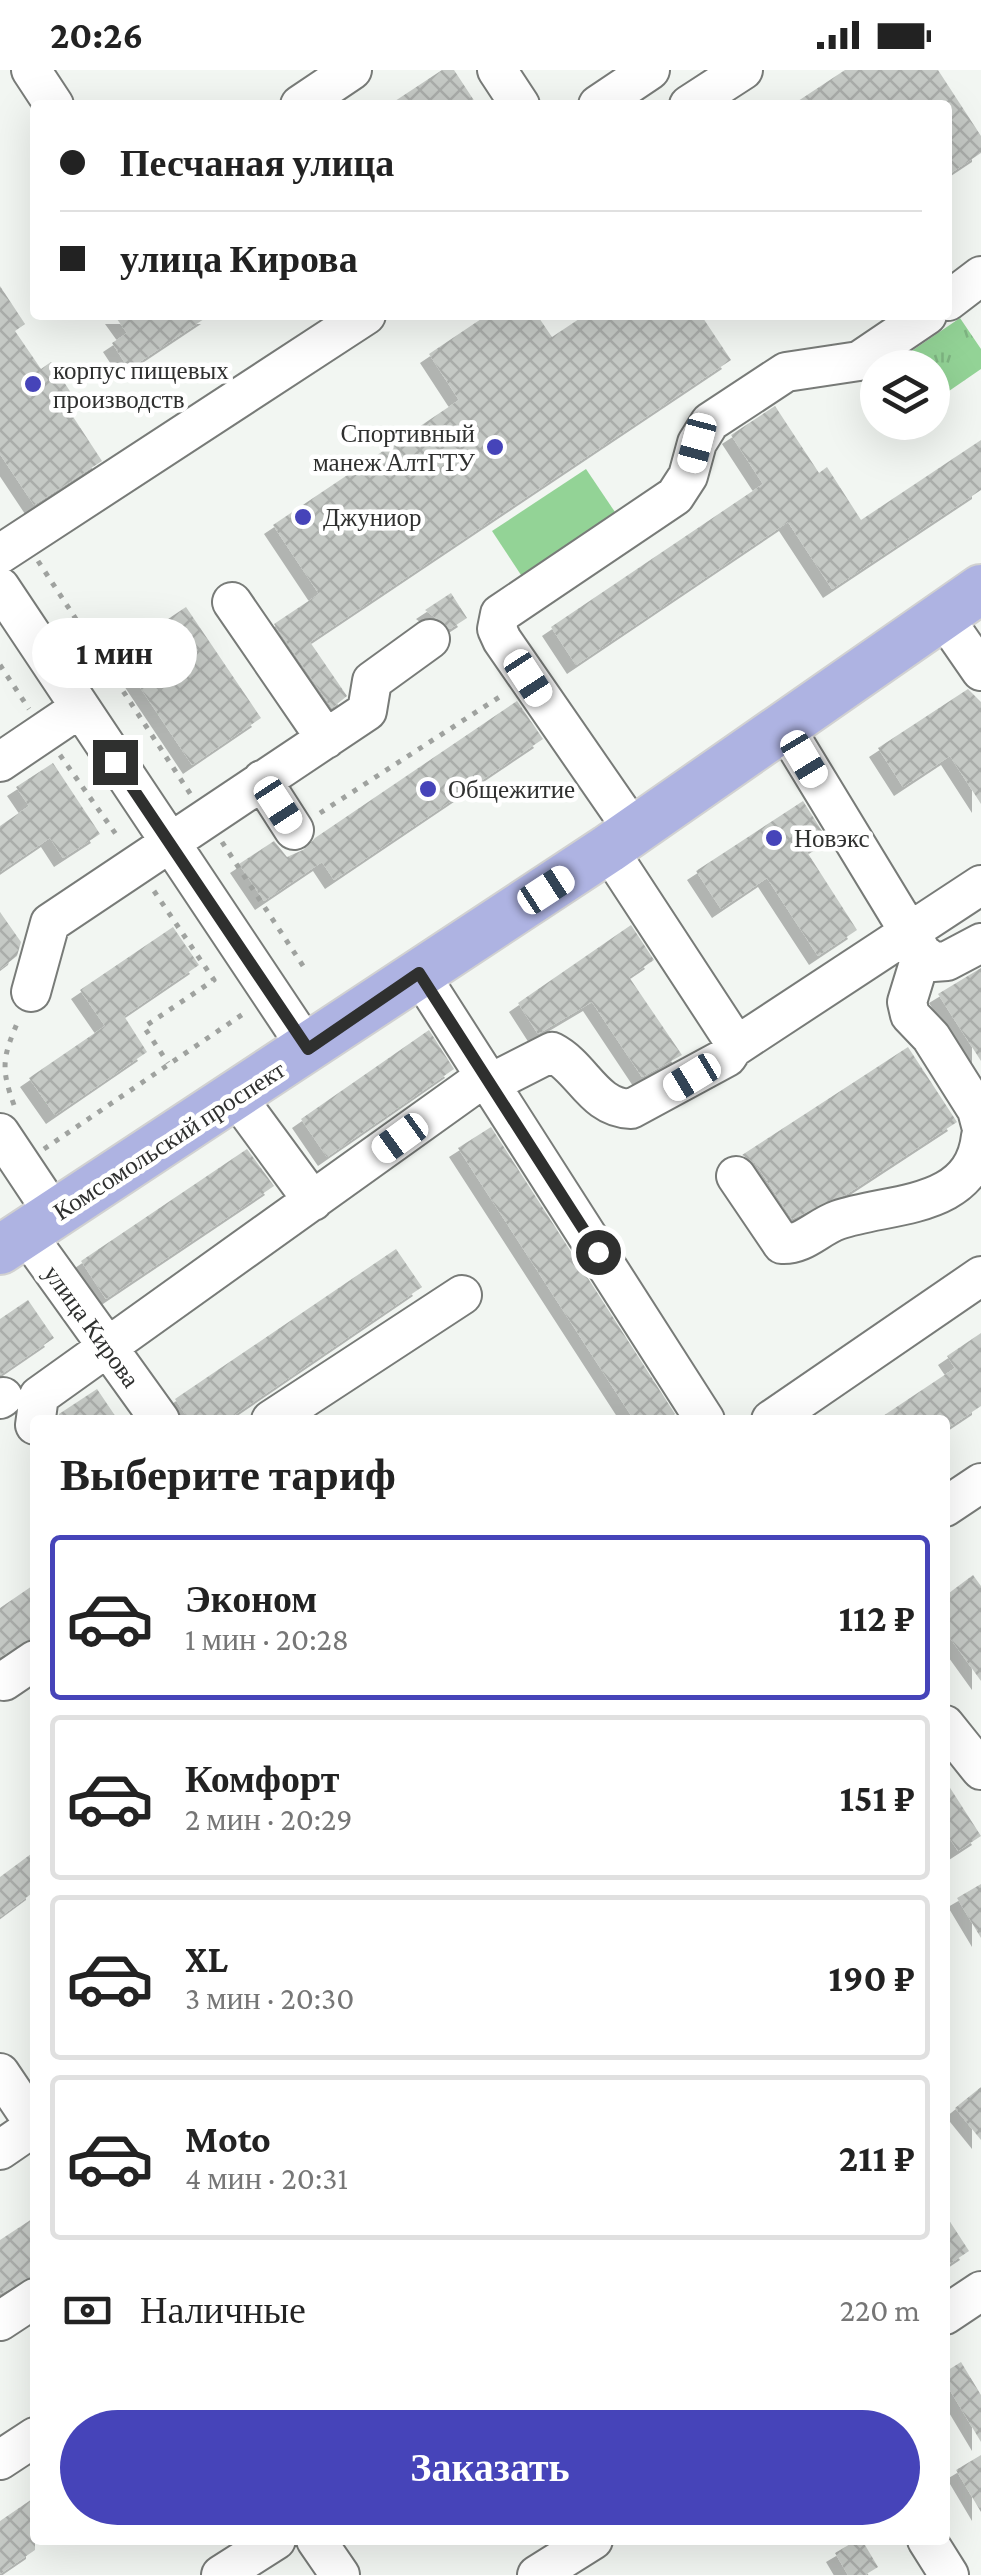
<!DOCTYPE html>
<html lang="ru">
<head>
<meta charset="utf-8">
<style>
	:root { --surface:#fff; --page:#f2f2f2; --text:#222; --muted:#767676; --line:#e0e0e0; --accent:#4644b9 }
	body { margin:0; font-family:"Crimson Pro",serif; background:var(--page); color:var(--text); height:100vh; display:flex; flex-direction:column; font-size:38px; white-space:nowrap }
	* { box-sizing:border-box; margin:0 }
	p { font-size:32px; color:var(--muted) }
	.icon { flex:none; width:55px; height:55px; fill:none; stroke:currentColor; stroke-width:2; stroke-linecap:round; stroke-linejoin:round }
	.map { position:relative; flex:1; overflow:hidden }
	.sheet { position:absolute; left:30px; top:1345px; width:920px; height:1130px; display:flex; flex-direction:column; background:var(--surface); border-radius:10px; box-shadow:0 10px 40px #0002 }
	.sheet>* { flex:none }
	.top-card { position:absolute; left:30px; top:30px; width:922px; height:220px; border-radius:10px; box-shadow:0 10px 40px #0002; display:grid; align-content:center; height:220px; padding:0 30px; background:var(--surface) }
	.buttons { position:absolute; left:860px; top:280px; display:grid; gap:20px }
	.buttons a { display:grid; place-items:center; width:90px; height:90px; border-radius:50%; background:var(--surface); box-shadow:0 10px 40px #0002; font-size:50px }
	.end { position:absolute; width:45px; height:45px; margin:-22px; border:12px solid #2f302f; background:#fff; box-shadow:0 0 0 5px #fff }
	.from { border-radius:50% }
	.bubble { position:absolute; height:70px; border-radius:35px; background:var(--surface); box-shadow:0 10px 40px #0002; font-size:32px; font-weight:700; line-height:70px; text-align:center }
	.car { position:absolute; width:30px; height:60px; margin:-30px -15px; border-radius:12px; box-shadow:0 0 8px 2px #0007; background:linear-gradient(#fff 24%,#345 0 40%,#fff 0 76%,#345 0 86%,#fff 0) }
	.top-card b { display:flex; align-items:center; gap:35px; height:95px; font-size:38px }
	.top-card b+b { border-top:2px solid var(--line) }
	.top-card i { width:25px; height:25px; background:var(--text) }
	ul { padding:0; list-style:none }
	li { display:flex; align-items:center; gap:30px; height:165px; margin:0 20px 15px; padding:0 10px; border:5px solid var(--line); border-radius:10px }
	li div { flex:1 }
	li b { display:block; font-size:38px }
	li em { font-style:normal; font-weight:700 }
	li.on { border-color:var(--accent) }
	li>.icon { width:90px; height:90px; stroke-width:1.5 }
	h2 { padding:0 30px; font-size:45px; line-height:120px }
	.pay { display:flex; align-items:center; gap:25px; height:110px; padding:0 30px; font-size:38px }
	.pay p { margin-inline-start:auto }
	.primary-button { display:flex; gap:20px; margin-top:auto; padding:20px 30px }
	.primary-button a { flex:1; height:115px; border-radius:60px; background:var(--accent); color:#fff; font-size:40px; font-weight:700; line-height:115px; text-align:center }
	.status { display:flex; justify-content:space-between; align-items:center; height:70px; padding:0 50px; background:var(--surface); direction:ltr }
	.status svg { height:28px; fill:currentColor }
	.map>svg:first-child { display:block }
</style>
</head>
<body>
<div class="status"><b>20:26</b><svg viewBox="0 0 49 12"><path d="M0 12V9h3v3zM5 12V6h3v6zM10 12V3h3v9zM15 12V0h3v12zM26 1h20v11H26zM47 4h2v5h-2z"/></svg></div>
<div class="map">
<svg width="981" height="2505" viewBox="0 0 981 2505">
	<defs>
		<pattern id="grass-tufts" width="24" height="20" patternUnits="userSpaceOnUse" patternTransform="scale(2.5)"><rect width="24" height="20" fill="#93d396"/><path d="M3 7l-1-3M5 7V3M7 7l1-3M15 17l-1-3M17 17v-4M19 17l1-3" fill="none" stroke="#7fb582"/></pattern>
		<pattern id="building-cross-hatch" width="8" height="8" patternUnits="userSpaceOnUse" patternTransform="scale(2.5)"><rect width="8" height="8" fill="#c5c9c5"/><path d="M0 0l8 8M0 8l8-8" fill="none" stroke="#aaadaa"/></pattern>
		<filter id="shadow"><feDropShadow dx="-9" dy="9" stdDeviation="0" flood-color="#0004"/></filter>
	</defs>
	<rect width="100%" height="100%" fill="#f2f6f2"/>
	<path fill="url(#grass-tufts)" d="M960,248L981,279V299L933,332L932,298L888,297Z"/>
	<path fill="#93d396" d="M586,399L619,448L525,511L492,461Z"/>
	<path fill="url(#building-cross-hatch)" filter="url(#shadow)" d="M442,0H454L477,35H389Z
		M845,0H938L981,66V83L948,105V35H792Z
		M0,216L25,254L15,261L41,299L51,292L75,329L66,336L102,391L34,435L0,384Z
		M114,245H210L129,299L112,273L127,263Z
		M487,245H537L552,267L585,245H701L731,290L310,572L347,626L332,638L274,554L319,524L273,455L459,330L429,284Z
		M775,336L819,403L827,397L861,450L981,370V420L832,519L788,452L576,595L551,557L763,414L731,365Z
		M451,523L467,548L450,559L425,540Z
		M186,537L261,648L192,695L117,583Z
		M968,619L981,632V734L950,686L903,717L878,678Z
		M517,631L543,669L334,810L322,792L264,831L239,794L274,771L287,787L305,779L315,768Z
		M53,693L100,764L63,788L50,768L0,802V756L29,736L16,717Z
		M803,731L827,769L807,782L857,860L818,886L767,808L721,839L696,801Z
		M0,842L21,872L17,886L0,899Z
		M631,855L654,890L629,907L682,985L642,1007L592,932L538,964L518,933Z
		M173,857L199,895L124,946L147,982L55,1045L29,1008L105,956L80,920Z
		M981,898V991L938,924Z
		M429,960L454,999L327,1087L301,1049Z
		M908,977L957,1052L847,1124L792,1149L755,1093L742,1085Z
		M491,1057L675,1344L666,1350H634L458,1078Z
		M247,1079L274,1116L106,1229L81,1191Z
		M396,1179L422,1217L227,1350H189L175,1329Z
		M28,1230L54,1268L0,1305V1249Z
		M981,1263V1336L945,1360V1350H877L955,1298L947,1286Z
		M97,1319L118,1350H58L59,1344Z
		M973,1505L981,1516V1611L945,1561V1526Z
		M35,1514V1568L0,1587V1538Z
		M945,1710L981,1766L958,1781L945,1761Z
		M35,1781V1821L0,1847V1807Z
		M981,1814V1868L957,1828Z
		M981,2017V2070L955,2038Z
		M945,2144L969,2181L945,2197Z
		M35,2147V2206L0,2224V2170Z
		M961,2292L981,2325V2372L945,2312V2302Z
		M981,2385V2442L956,2400Z
		M35,2427V2480L0,2504V2451Z
		M857,2470H862L878,2497L865,2505H848L835,2483Z"/>
	<g fill="none" stroke-linecap="round" stroke-linejoin="round">
		<g stroke="#787b78" stroke-width="42">
			<path id="minor" d="M31,0L54,35
				M497,0L520,35
				M300,35L352,0
				M598,35L650,0
				M689,35L743,0
				M948,231L981,206
				M0,484L366,245
				M0,517L308,979
				M232,532L326,669
				M943,546L981,601
				M784,656L922,883L933,892L947,891L981,873
				M0,692L80,638
				M262,710L294,760
				M634,761L502,570L497,559L500,544L675,426L688,406L697,373L710,352L786,302L859,291L927,245
				M922,883L907,932L910,945L931,967L977,1040L981,1055
				M419,903L705,1350
				M31,922L50,853L367,641L372,611L430,569
				M733,978L981,815
				M491,1013L552,982C583,998 593,1038 631,1039L727,987L733,978L731,967L608,779
				M236,1026L313,1131
				M0,1063L54,1144
				M736,1106L782,1174C804,1175 818,1157 838,1150C890,1132 973,1140 981,1066
				M25,1162L160,1350
				M0,1329L3,1327
				M271,1350L462,1225
				M771,1350L981,1206
				M35,1355L39,1326L486,1006
				M945,1437L981,1413
				M4,1611L35,1590
				M945,1655L981,1700
				M0,2003L35,2055
				M0,2080L35,2056
				M945,2245L981,2221
				M0,2251L35,2228
				M0,2390L35,2367
				M316,2470L340,2505
				M927,2470L949,2505
				M221,2505L276,2470
				M537,2505L593,2470"/>
		</g>
		<g stroke="#d1d1d1" stroke-width="52">
			<path id="major" d="M0,1180L608,779L981,519"/>
		</g>
		<path stroke="#9fa29f" stroke-width="5" stroke-dasharray="5 8" stroke-linecap="butt" d="M38,491L191,725
			M0,595L29,639
			M60,685L120,770
			M320,743L504,624
			M222,772L307,902
			M154,821L214,910L144,957L168,993
			M14,1035C0,997 3,986 19,949
			M44,1079L246,942"/>
		<use href="#minor" stroke="#fff" stroke-width="38"/>
		<use href="#major" stroke="#aeb3e2" stroke-width="48"/>
	</g>
	<g fill="none" stroke-linecap="round" stroke-linejoin="round">
		<path stroke="#2f302f" stroke-width="12" d="M115,692L308,979L419,903L598,1182"/>
	</g>
	<g fill="#4644b9" stroke="#fff" stroke-width="4">
		<circle cx="33" cy="314" r="10"/>
		<circle cx="495" cy="377" r="10"/>
		<circle cx="303" cy="447" r="10"/>
		<circle cx="428" cy="719" r="10"/>
		<circle cx="774" cy="768" r="10"/>
	</g>
	<g text-anchor="middle" stroke-width="9" stroke-linejoin="round" paint-order="stroke">
		<g font-size="25" fill="#2f302f" stroke="#fff" text-anchor="start">
			<text x="53" y="309">корпус пищевых<tspan x="53" dy="29">производств</tspan></text>
			<text x="475" y="372" text-anchor="end">Спортивный<tspan x="475" dy="29">манеж АлтГТУ</tspan></text>
			<text x="323" y="456">Джуниор</text>
			<text x="448" y="728">Общежитие</text>
			<text x="794" y="777">Новэкс</text>
		</g>
		<g font-size="25" fill="#2f302f" stroke="#fff">
			<text transform="translate(169 1070) rotate(-33)" y="9">Комсомольский проспект</text>
			<text transform="translate(92 1256) rotate(54)" y="9">улица Кирова</text>
		</g>
	</g>
</svg>
<div class="buttons">
<a><svg class="icon" aria-label="layers" viewBox="0 0 24 24"><path d="M12 4l9 5-9 5-9-5zM3 14l9 5 9-5"/></svg></a>
</div>
<i class="end from" style="left:598px;top:1182px"></i>
<i class="end" style="left:115px;top:692px"></i>
<div class="bubble" style="left:32px;top:548px;width:165px">1 мин</div>
<i class="car" style="left:697px;top:373px;rotate:195deg"></i>
<i class="car" style="left:528px;top:608px;rotate:147deg"></i>
<i class="car" style="left:804px;top:689px;rotate:149deg"></i>
<i class="car" style="left:278px;top:735px;rotate:147deg"></i>
<i class="car" style="left:546px;top:820px;rotate:57deg"></i>
<i class="car" style="left:692px;top:1007px;rotate:239deg"></i>
<i class="car" style="left:400px;top:1068px;rotate:234deg"></i>
<div class="top-card">
<b><i class="from"></i>Песчаная улица</b>
<b><i></i>улица Кирова</b>
</div>
<section class="sheet">
<h2>Выберите тариф</h2>
<ul>
<li class="on"><svg class="icon" aria-label="car" viewBox="0 0 24 24"><path d="M5 17H2v-5l4-1 3-4h7l3 4 3 1v5h-3M9 17h6M6 11h13"/><circle cx="7" cy="17" r="2"/><circle cx="17" cy="17" r="2"/></svg><div><b>Эконом</b><p>1 мин · 20:28</p></div><em>112 ₽</em></li>
<li><svg class="icon" aria-label="car" viewBox="0 0 24 24"><path d="M5 17H2v-5l4-1 3-4h7l3 4 3 1v5h-3M9 17h6M6 11h13"/><circle cx="7" cy="17" r="2"/><circle cx="17" cy="17" r="2"/></svg><div><b>Комфорт</b><p>2 мин · 20:29</p></div><em>151 ₽</em></li>
<li><svg class="icon" aria-label="car" viewBox="0 0 24 24"><path d="M5 17H2v-5l4-1 3-4h7l3 4 3 1v5h-3M9 17h6M6 11h13"/><circle cx="7" cy="17" r="2"/><circle cx="17" cy="17" r="2"/></svg><div><b>XL</b><p>3 мин · 20:30</p></div><em>190 ₽</em></li>
<li><svg class="icon" aria-label="car" viewBox="0 0 24 24"><path d="M5 17H2v-5l4-1 3-4h7l3 4 3 1v5h-3M9 17h6M6 11h13"/><circle cx="7" cy="17" r="2"/><circle cx="17" cy="17" r="2"/></svg><div><b>Moto</b><p>4 мин · 20:31</p></div><em>211 ₽</em></li>
</ul>
<div class="pay"><svg class="icon" aria-label="cash" viewBox="0 0 24 24"><path d="M3 7h18v10H3z"/><circle cx="12" cy="12" r="2"/></svg>Наличные<p>220 m</p></div>
<div class="primary-button"><a>Заказать</a></div>
</section>
</div>
</body>
</html>
